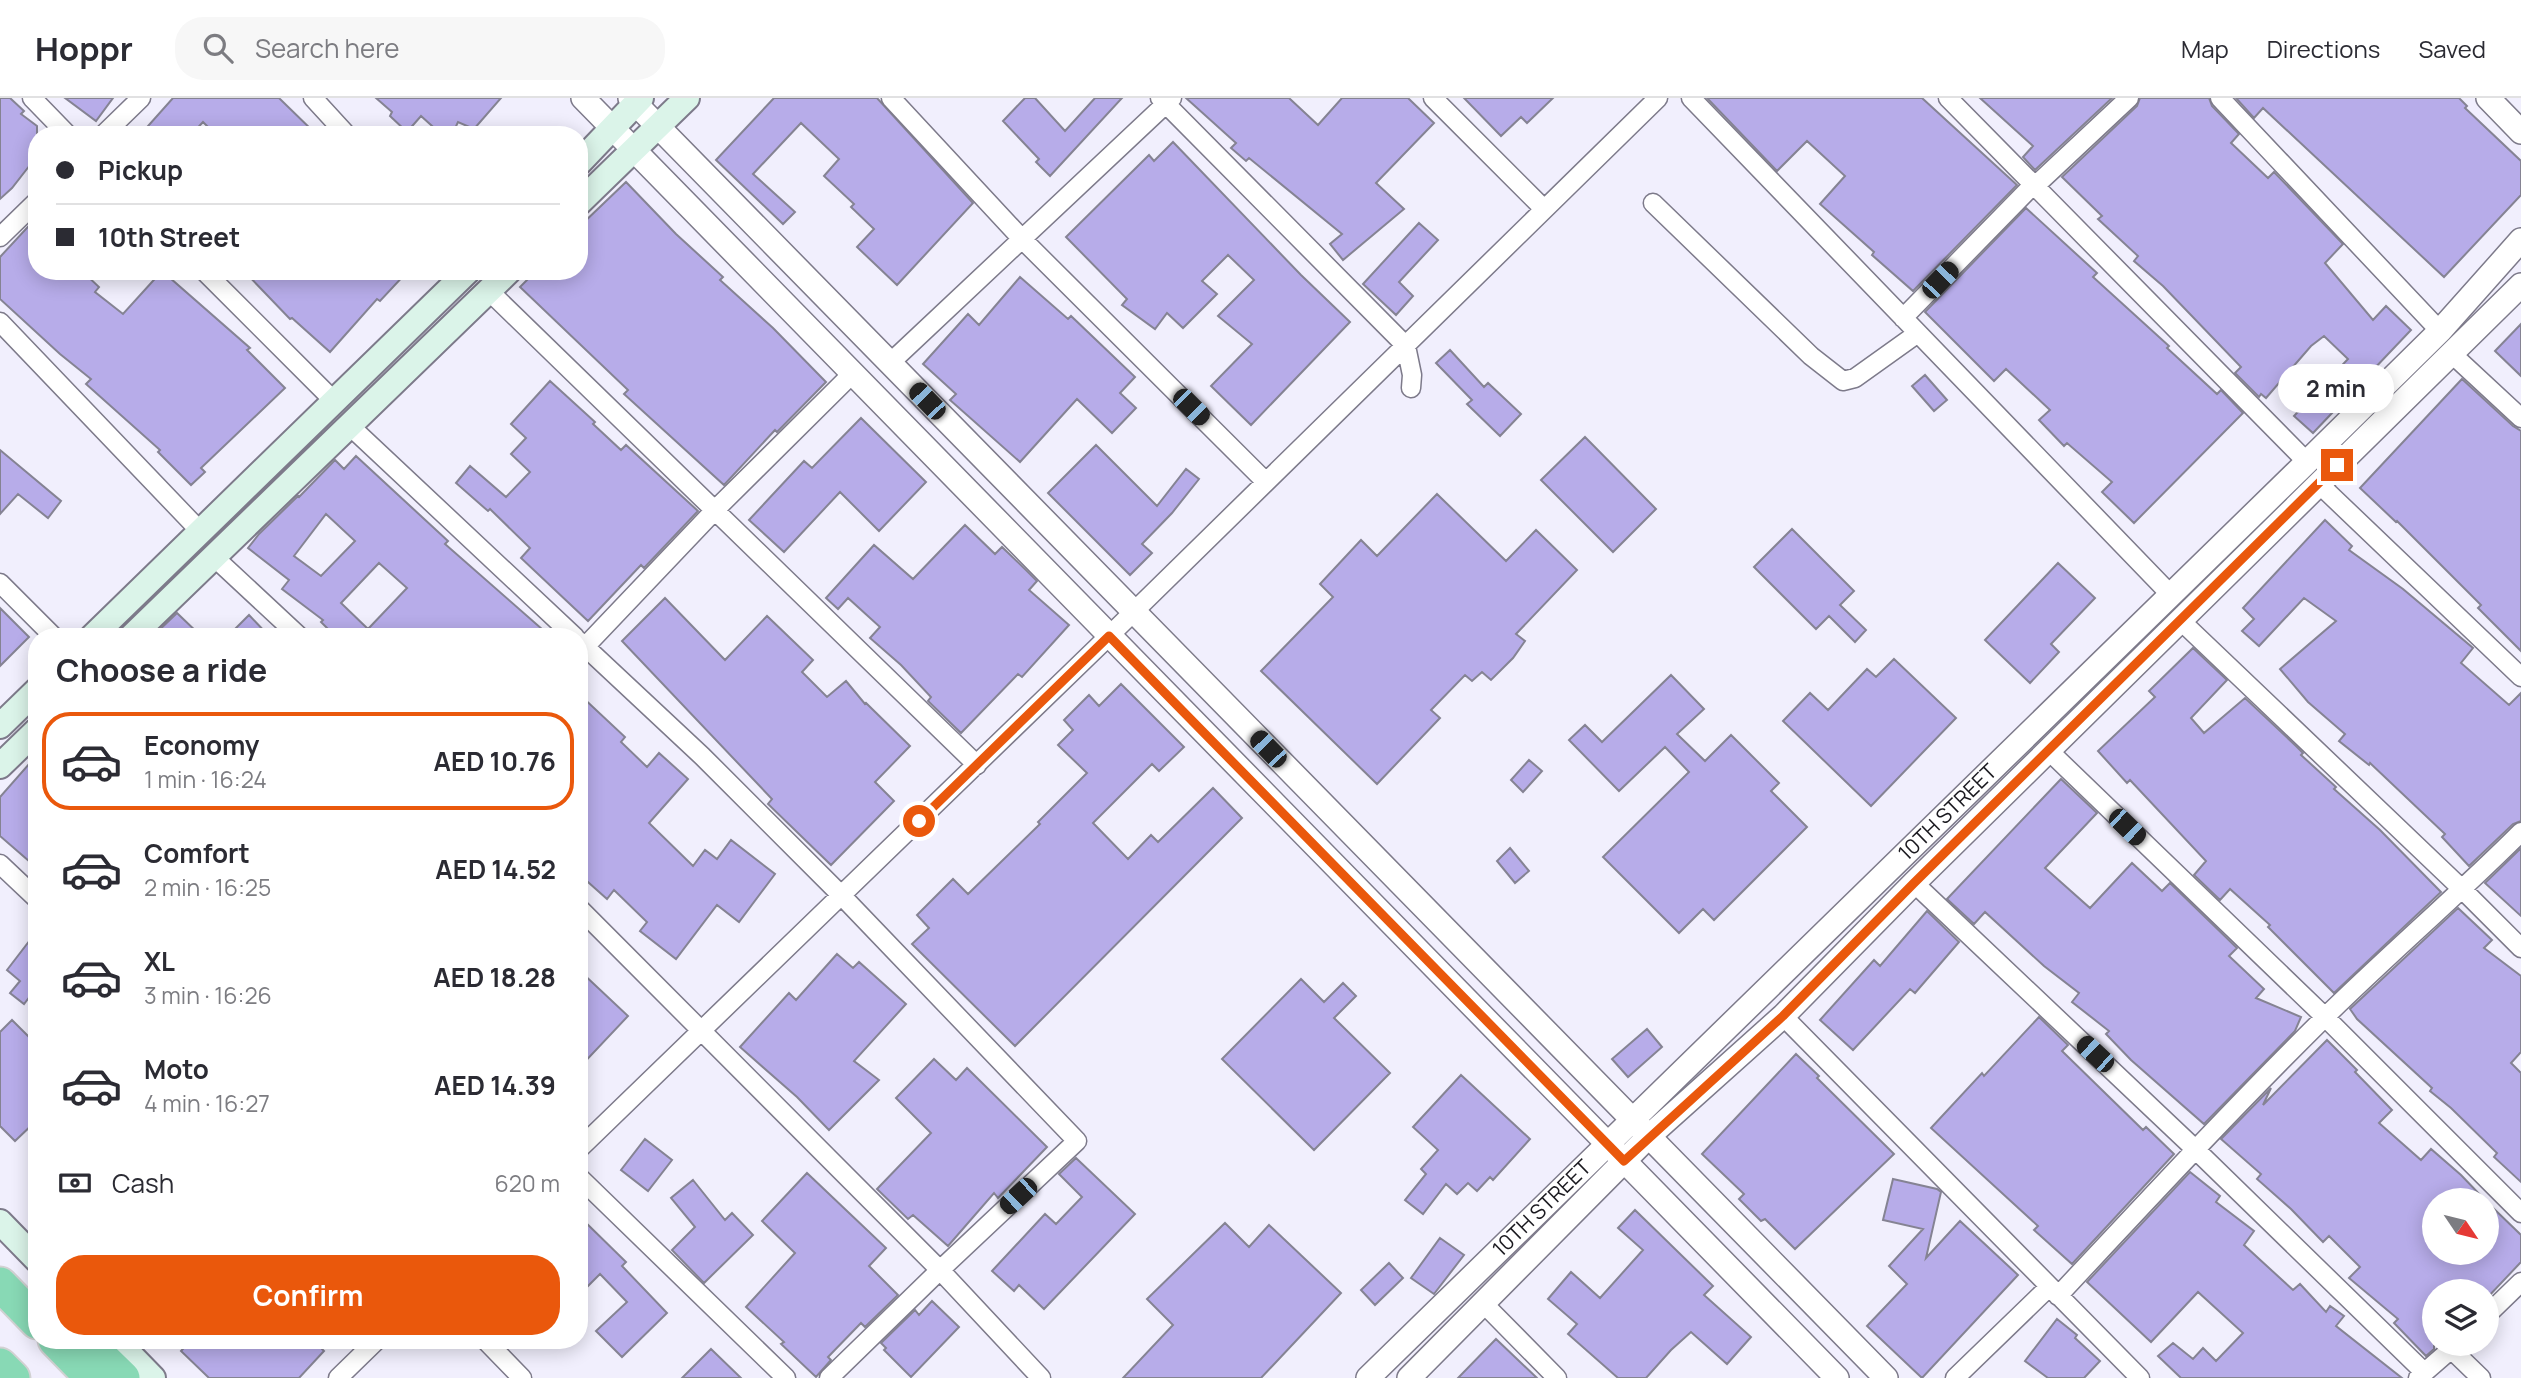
<!DOCTYPE html>
<html lang="en">
<head>
<meta charset="utf-8">
<style>
	:root { --surface:#fff; --page:#f7f7f7; --text:#2b2b33; --muted:#7c7c81; --line:#e1e1e2; --accent:#ea580c }
	body { margin:0; font-family:Manrope,sans-serif; background:var(--page); color:var(--text); height:100vh; display:flex; flex-direction:column; font-size:26px; white-space:nowrap }
	* { box-sizing:border-box; margin:0 }
	p { font-size:23px; color:var(--muted) }
	.icon { flex:none; width:38px; height:38px; fill:none; stroke:currentColor; stroke-width:2; stroke-linecap:round; stroke-linejoin:round }
	.map { position:relative; flex:1; overflow:hidden }
	.drawer { position:absolute; left:28px; top:530px; width:560px; height:721px; display:flex; flex-direction:column; background:var(--surface); border-radius:28px; box-shadow:0 4px 18px #0003 }
	.drawer>* { flex:none }
	.banner { position:absolute; left:28px; top:28px; width:560px; height:154px; border-radius:28px; box-shadow:0 4px 18px #0003; display:grid; align-content:center; height:154px; padding:0 28px; background:var(--surface) }
	.needle { width:46px; rotate:125deg }
	.buttons { position:absolute; left:2422px; top:1090px; display:grid; gap:14px }
	.buttons a { display:grid; place-items:center; width:77px; height:77px; border-radius:50%; background:var(--surface); box-shadow:0 4px 18px #0003; font-size:35px }
	.end { position:absolute; width:32px; height:32px; margin:-16px; border:9px solid #ea580c; background:#fff; box-shadow:0 0 0 4px #fff }
	.from { border-radius:50% }
	.bubble { position:absolute; height:49px; border-radius:24px; background:var(--surface); box-shadow:0 4px 18px #0003; font-size:23px; font-weight:700; line-height:49px; text-align:center }
	.car { position:absolute; width:21px; height:42px; margin:-21px -10px; border-radius:9px; box-shadow:0 0 5px 2px #0007; background:linear-gradient(#222 24%,#8ab4d8 0 40%,#222 0 76%,#8ab4d8 0 86%,#222 0) }
	.banner b { display:flex; align-items:center; gap:24px; height:66px; font-size:26px }
	.banner b+b { border-top:2px solid var(--line) }
	.banner i { width:18px; height:18px; background:var(--text) }
	ul { padding:0; list-style:none }
	li { display:flex; align-items:center; gap:21px; height:98px; margin:0 14px 10px; padding:0 14px; border:4px solid transparent; border-radius:28px }
	li div { flex:1 }
	li b { display:block; font-size:26px }
	li em { font-style:normal; font-weight:700 }
	li.current { border-color:var(--accent) }
	li>.icon { width:63px; height:63px; stroke-width:1.5 }
	h2 { padding:0 28px; font-size:32px; line-height:84px }
	.pay { display:flex; align-items:center; gap:18px; height:77px; padding:0 28px; font-size:26px }
	.pay p { margin-inline-start:auto }
	.action { display:flex; gap:14px; margin-top:auto; padding:14px 28px }
	.action a { flex:1; height:80px; border-radius:28px; background:var(--accent); color:#fff; font-size:28px; font-weight:700; line-height:80px; text-align:center }
	header { display:flex; align-items:center; gap:42px; box-sizing:border-box; height:98px; padding:0 35px; background:var(--surface); border-bottom:2px solid var(--line) }
	header strong { font-size:33px }
	nav { display:flex; gap:38px; margin-inline-start:auto; font-size:24px }
	.search { width:490px; height:63px; background:var(--page); display:flex; align-items:center; gap:18px; box-sizing:border-box; padding:0 24px; border-radius:28px; color:var(--muted); font-size:26px }
	.map>svg:first-child { display:block }
</style>
</head>
<body>
<header>
<strong>Hoppr</strong>
<div class="search"><svg class="icon" aria-label="search" viewBox="0 0 24 24"><circle cx="10" cy="10" r="6"/><path d="M15 15l6 6"/></svg>Search here</div>
<nav><a>Map</a><a>Directions</a><a>Saved</a></nav>
</header>
<div class="map">
<svg width="2521" height="1280" viewBox="0 0 2521 1280">
	<rect width="100%" height="100%" fill="#f1effd"/>
	<path fill="#b7ace9" stroke="#858393" stroke-width="2" fill-rule="evenodd" d="M0,0H10L24,13L21,16L37,28V58L12,90L0,101Z
		M65,0H113L96,23Z
		M173,0H279L317,37H216L203,24L191,37H140Z
		M376,0H501L474,31L458,24L452,37H442L421,18L407,34L390,18L392,14Z
		M774,0H877L973,105L897,187L857,149L874,131L851,109L854,106L824,78L839,61L801,25L753,76L795,114L783,126L716,62Z
		M1025,0H1035L1065,33L1095,0H1122L1050,78L1036,64L1039,61L1003,23Z
		M1186,0H1289L1318,27L1342,0H1408L1434,25L1376,85L1404,111L1343,162L1330,146L1342,136L1249,60L1246,63L1231,50L1236,45Z
		M1464,0H1553L1527,25L1521,19L1501,38Z
		M1707,0H1922L2017,87L1913,193L1872,157L1874,154L1820,106L1845,78L1807,43L1777,73Z
		M1980,0H2112L2035,72L2023,59L2033,48Z
		M2140,0H2209L2212,8L2239,36L2231,45L2268,80L2274,74L2343,146L2325,165L2373,222L2386,208L2411,232L2313,335L2294,318L2348,261L2324,238L2311,248L2266,300L2261,296L2259,299L2235,275L2241,269L2163,188L2134,163L2138,158L2098,121L2102,118L2062,79L2137,8Z
		M2236,0H2459L2467,8L2465,10L2521,63V97L2444,179L2263,10L2254,20Z
		M1173,44L1301,177L1350,224L1251,327L1211,288L1252,246L1218,218L1254,182L1228,157L1202,183L1217,196L1183,230L1167,215L1155,231L1122,207L1127,201L1066,139L1149,57L1154,63Z
		M626,84L676,136L723,179L720,182L773,230L826,284L777,334L775,332L724,387L624,296L628,292L520,189L536,173H579V129Z
		M2026,110L2097,175L2093,179L2169,248L2167,250L2217,296L2221,292L2243,315L2134,425L2102,394L2112,384L2067,345L2064,348L2039,322L2050,312L2006,271L1994,283L1925,214Z
		M37,119V173H82L99,189L95,194L123,216L162,173L250,250L247,252L285,290L201,370L205,374L191,387L158,354L160,352L86,286L91,281L60,256L0,201V159Z
		M1419,125L1438,142L1399,184L1413,198L1396,217L1363,186Z
		M244,173H408L380,203L377,201L330,254L292,220L290,221Z
		M1020,179L1068,221L1071,218L1135,279L1120,295L1136,310L1112,335L1077,301L1020,364L950,302L956,296L923,266L968,216L979,227Z
		M2521,226V278L2495,253Z
		M1450,252L1484,289L1488,285L1521,316L1500,338L1467,306L1472,302L1436,265Z
		M1925,277L1947,302L1934,313L1912,288Z
		M2462,281L2513,328L2521,333V553L2478,510L2481,507L2397,423L2396,424L2360,390Z
		M550,283L595,324L593,326L621,352L626,347L698,413L644,470L641,467L588,523L521,460L530,450L490,411L488,413L456,385L470,368L506,399L530,374L511,356L526,340L511,326Z
		M861,320L926,384L879,433L840,394L784,454L749,422L804,363L812,370Z
		M1585,339L1656,411L1613,454L1541,382Z
		M1096,347L1157,408L1186,371L1199,381L1172,415L1142,446L1152,455L1130,477L1048,395Z
		M0,352L61,403L48,420L18,396L0,416Z
		M356,358L448,443L445,446L551,539H336L321,524L323,522L282,491L289,482L248,450L259,436L298,398L299,399L335,362L344,371ZM326,416L355,443L321,478L294,458ZM379,465L407,490L368,531L341,505Z
		M1437,396L1506,463L1536,432L1577,472L1516,536L1525,543L1513,560L1491,582L1482,574L1472,583L1465,577L1431,612L1440,620L1377,686L1261,573L1333,499L1320,486L1361,442L1377,458Z
		M2325,422L2352,448L2349,452L2403,491L2473,550L2461,565L2509,607L2521,595V723L2513,726L2469,768L2442,739L2445,736L2370,665L2369,667L2339,643L2345,636L2308,604L2280,571L2336,523L2304,500L2259,548L2242,533L2254,521L2243,510Z
		M965,427L995,456L1002,449L1027,473L1037,483L1029,492L1069,527L1022,579L1018,576L961,635L928,603L931,599L901,567L870,540L880,529L848,500L838,511L826,500L874,447L913,481Z
		M1792,431L1854,493L1840,507L1866,532L1855,544L1829,518L1816,531L1754,469Z
		M2058,465L2095,500L2051,546L2059,554L2030,585L1985,542Z
		M665,500L725,562L767,518L813,562L802,574L827,599L846,583L865,606L866,605L910,648L875,684L894,703L831,767L768,706L772,701L622,543Z
		M0,510L29,539L0,568Z
		M177,515L202,539H152Z
		M249,517L270,539H227Z
		M2193,550L2227,582L2191,620L2204,635L2245,600L2296,648L2303,655L2301,657L2336,689L2334,691L2380,732L2441,794L2334,895L2268,829L2270,827L2230,791L2220,802L2194,777L2206,763L2130,682L2127,685L2098,653L2155,599L2149,593Z
		M1894,561L1956,620L1871,708L1783,623L1810,595L1828,612L1867,571L1876,579Z
		M1671,577L1704,611L1677,636L1705,663L1731,637L1779,685L1771,693L1807,729L1714,822L1703,811L1679,835L1603,759L1689,674L1665,649L1619,693L1569,642L1585,627L1602,644Z
		M1121,586L1184,649L1159,673L1152,666L1093,725L1128,761L1151,737L1158,744L1213,690L1242,720L1015,948L912,846L929,830L917,817L953,781L968,796L1040,726L1038,724L1087,675L1058,647L1073,632L1064,622L1089,597L1099,608Z
		M579,596L625,639L621,644L647,669L659,655L688,681L649,725L693,768L705,752L717,761L731,742L775,776L739,824L717,807L676,861L640,833L647,824L614,792L607,801L579,776Z
		M37,657V770L0,738V699Z
		M1529,662L1542,673L1523,694L1511,682Z
		M2061,681L2097,715L2045,770L2090,810L2132,765L2162,793L2170,785L2237,850L2229,858L2264,891L2256,900L2301,919L2295,933L2204,1026L2131,962L2106,936L2109,933L2072,904L2079,895L2044,868L1985,814L1974,826L1947,801Z
		M1510,750L1529,773L1515,785L1497,763Z
		M2521,750V818L2485,785Z
		M2458,810L2492,842L2484,850L2521,878V954L2511,965L2521,975V1084L2494,1059L2497,1055L2451,1010L2430,993L2432,990L2357,921L2350,911Z
		M1927,813L1959,844L1915,895L1910,891L1853,952L1820,922L1874,862L1880,868Z
		M37,833V895L34,893L24,906L10,895L20,883L7,872Z
		M837,856L853,870L859,864L906,906L854,963L879,982L829,1032L797,999L740,949L789,895L796,902Z
		M579,872L628,918L579,970Z
		M1301,881L1324,904L1343,885L1356,898L1334,920L1390,975L1314,1052L1222,961Z
		M2039,919L2068,947L2062,953L2143,1032L2146,1029L2174,1056L2072,1166L2034,1132L2038,1128L1931,1030L1982,975L1984,978Z
		M12,922L37,947V1022L15,1043L0,1028V934Z
		M1647,931L1662,949L1628,979L1612,961Z
		M2327,942L2357,972L2355,974L2392,1012L2379,1025L2421,1062L2431,1051L2461,1077L2485,1102H2434V1155H2487V1104L2521,1137V1164L2487,1200V1194H2434V1251L2426,1258L2394,1225L2398,1221L2349,1180L2360,1169L2329,1138L2323,1144L2291,1111L2257,1081L2261,1076L2221,1041L2271,990L2263,1007Z
		M1796,956L1819,978L1817,980L1894,1056L1795,1151L1765,1121L1761,1123L1739,1101L1744,1096L1702,1056Z
		M934,961L956,982L967,970L1047,1049L998,1100L994,1095L948,1148L913,1117L908,1121L877,1091L931,1035L896,1000Z
		M1461,977L1530,1041L1493,1082L1490,1079L1477,1093L1468,1085L1457,1096L1446,1086L1423,1116L1405,1102L1426,1076L1421,1071L1438,1052L1413,1029Z
		M645,1041L672,1062L648,1093L621,1072Z
		M1076,1060L1135,1116L1044,1211L1019,1187L1014,1193L992,1173L1045,1116L1056,1126L1082,1099L1059,1076Z
		M2190,1074L2220,1098L2216,1104L2254,1133L2244,1147L2293,1192L2300,1186L2326,1214L2330,1208L2344,1218L2336,1228L2402,1280H2181L2158,1258L2173,1245L2193,1261L2203,1250L2216,1263L2243,1235L2198,1194L2151,1244L2087,1184Z
		M807,1075L886,1150L869,1168L898,1197L865,1229L861,1225L828,1259L831,1262L816,1279L781,1246L784,1244L746,1209L795,1155L762,1123Z
		M1893,1081L1937,1091L1941,1094L1926,1160L1960,1123L2018,1177L1922,1280L1867,1228L1907,1186L1889,1168L1923,1131L1883,1122Z
		M693,1082L725,1122L732,1115L753,1137L704,1185L672,1152L695,1129L671,1100Z
		M1635,1112L1713,1188L1704,1197L1751,1239L1727,1266L1691,1234L1671,1252L1646,1280H1618L1568,1236L1577,1226L1548,1201L1571,1174L1600,1200L1643,1152L1618,1130Z
		M579,1118L626,1164L622,1168L667,1215L622,1259L596,1233L627,1204L600,1176L579,1197Z
		M1225,1125L1249,1149L1269,1127L1341,1195L1261,1280H1123L1173,1227L1147,1201Z
		M1440,1140L1464,1157L1434,1196L1411,1180Z
		M1389,1165L1403,1180L1375,1207L1361,1192Z
		M932,1203L959,1229L911,1279L884,1252L886,1250L881,1245L915,1212L919,1217Z
		M2057,1221L2077,1237L2075,1240L2100,1263L2084,1280H2048L2025,1263Z
		M1496,1241L1537,1280H1458Z
		M191,1242H313L324,1253L299,1280H209L181,1253Z
		M711,1251L741,1280H682Z"/>
	<g fill="none" stroke-linecap="round" stroke-linejoin="round">
		<g stroke="#7d7a8a" stroke-width="21">
			<path id="minor" d="M32,0L68,37
				M313,0L347,37
				M891,0L1022,141L1266,384
				M1160,0L1406,248L1412,277L1411,290
				M1433,0L1544,111
				M1691,0L2171,497
				M1948,0L2307,364
				M2220,0L2440,233
				M103,37L141,0
				M2035,88L2129,0
				M1653,105L1811,258L1843,283L1855,280L1918,235
				M0,139L37,103
				M204,173L334,303
				M489,193L977,667
				M1903,220L2033,87
				M0,224L200,433
				M2452,256L2521,320
				M890,265L1172,0
				M350,328L575,539
				M2318,385L2521,579
				M214,459L300,539
				M0,485L54,539
				M2180,522L2463,792L2521,850
				M579,543L702,658L842,798L1077,1043L940,1172L829,1280
				M579,555L715,412L852,276
				M2049,653L2325,919L2521,1115
				M0,766L37,801
				M1914,785L2195,1051L2424,1274
				M579,810L940,1172L1041,1280
				M1783,918L2140,1280
				M579,1051L1109,538L1658,0
				M579,1079L786,1280
				M2058,1198C2145,1105 2232,1011 2323,921C2388,857 2457,798 2521,734
				M1484,1206L1557,1280
				M2487,1217L2521,1184
				M485,1242L522,1280
				M2451,1251L2481,1280
				M338,1280L377,1242
				M1955,1280L2049,1189
				M2418,1280L2457,1246"/>
		</g>
		<g stroke="#7d7a8a" stroke-width="26">
			<g id="tertiary">
				<path d="M583,0L1837,1280"/>
				<path d="M630,0L1886,1280"/>
				<path d="M2488,0L2521,34"/>
				<path id="s1" d="M1368,1280L2307,364L2440,233L2521,142"/>
				<path d="M1409,1280L1648,1039L1783,918L1914,785L2521,187"/>
			</g>
		</g>
		<g stroke="#7d7a8a" stroke-width="28">
			<path id="secondary" d="M579,65L641,0
				M579,105L687,0
				M92,539L468,173
				M131,539L509,173
				M0,628L37,592
				M0,668L37,632
				M0,1124L37,1162
				M116,1242L153,1280"/>
		</g>
		<g stroke="#d1d1d2" stroke-width="37">
			<path id="motorway" d="M0,1186L37,1224
				M55,1242L92,1280
				M84,1242L123,1280
				M0,1267L13,1280"/>
		</g>
		<use href="#minor" stroke="#fff" stroke-width="18"/>
		<use href="#tertiary" stroke="#fff" stroke-width="23"/>
		<use href="#secondary" stroke="#dbf4e9" stroke-width="24"/>
		<use href="#motorway" stroke="#88d9b5" stroke-width="33"/>
	</g>
	<g fill="none" stroke-linecap="round" stroke-linejoin="round">
		<path stroke="#ea580c" stroke-width="9" d="M919,723L1109,538L1624,1063L1783,918L1914,785L2337,367"/>
	</g>
	<g text-anchor="middle" stroke-width="5" stroke-linejoin="round" paint-order="stroke">
		<g font-size="21" fill="#1a191f" stroke="#fefefe">
			<text dy="7" stroke="none"><textPath href="#s1" startOffset="810">10TH STREET</textPath></text>
			<text dy="7" stroke="none"><textPath href="#s1" startOffset="243">10TH STREET</textPath></text>
		</g>
	</g>
</svg>
<div class="buttons">
<a><svg class="needle" viewBox="-14 -14 28 28"><path d="M0-13l5 13h-10z" fill="#e53935"/><path d="M0 13l5-13h-10z" fill="#7c7c81"/></svg></a>
<a><svg class="icon" aria-label="layers" viewBox="0 0 24 24"><path d="M12 4l9 5-9 5-9-5zM3 14l9 5 9-5"/></svg></a>
</div>
<i class="end from" style="left:919px;top:723px"></i>
<i class="end" style="left:2337px;top:367px"></i>
<div class="bubble" style="left:2278px;top:266px;width:116px">2 min</div>
<i class="car" style="left:1940px;top:182px;rotate:44deg"></i>
<i class="car" style="left:927px;top:303px;rotate:316deg"></i>
<i class="car" style="left:1191px;top:309px;rotate:135deg"></i>
<i class="car" style="left:1268px;top:651px;rotate:316deg"></i>
<i class="car" style="left:2127px;top:729px;rotate:134deg"></i>
<i class="car" style="left:2095px;top:956px;rotate:313deg"></i>
<i class="car" style="left:1018px;top:1098px;rotate:227deg"></i>
<div class="banner">
<b><i class="from"></i>Pickup</b>
<b><i></i>10th Street</b>
</div>
<section class="drawer">
<h2>Choose a ride</h2>
<ul>
<li class="current"><svg class="icon" aria-label="car" viewBox="0 0 24 24"><path d="M5 17H2v-5l4-1 3-4h7l3 4 3 1v5h-3M9 17h6M6 11h13"/><circle cx="7" cy="17" r="2"/><circle cx="17" cy="17" r="2"/></svg><div><b>Economy</b><p>1 min · 16:24</p></div><em>AED 10.76</em></li>
<li><svg class="icon" aria-label="car" viewBox="0 0 24 24"><path d="M5 17H2v-5l4-1 3-4h7l3 4 3 1v5h-3M9 17h6M6 11h13"/><circle cx="7" cy="17" r="2"/><circle cx="17" cy="17" r="2"/></svg><div><b>Comfort</b><p>2 min · 16:25</p></div><em>AED 14.52</em></li>
<li><svg class="icon" aria-label="car" viewBox="0 0 24 24"><path d="M5 17H2v-5l4-1 3-4h7l3 4 3 1v5h-3M9 17h6M6 11h13"/><circle cx="7" cy="17" r="2"/><circle cx="17" cy="17" r="2"/></svg><div><b>XL</b><p>3 min · 16:26</p></div><em>AED 18.28</em></li>
<li><svg class="icon" aria-label="car" viewBox="0 0 24 24"><path d="M5 17H2v-5l4-1 3-4h7l3 4 3 1v5h-3M9 17h6M6 11h13"/><circle cx="7" cy="17" r="2"/><circle cx="17" cy="17" r="2"/></svg><div><b>Moto</b><p>4 min · 16:27</p></div><em>AED 14.39</em></li>
</ul>
<div class="pay"><svg class="icon" aria-label="cash" viewBox="0 0 24 24"><path d="M3 7h18v10H3z"/><circle cx="12" cy="12" r="2"/></svg>Cash<p>620 m</p></div>
<div class="action"><a>Confirm</a></div>
</section>
</div>
</body>
</html>
